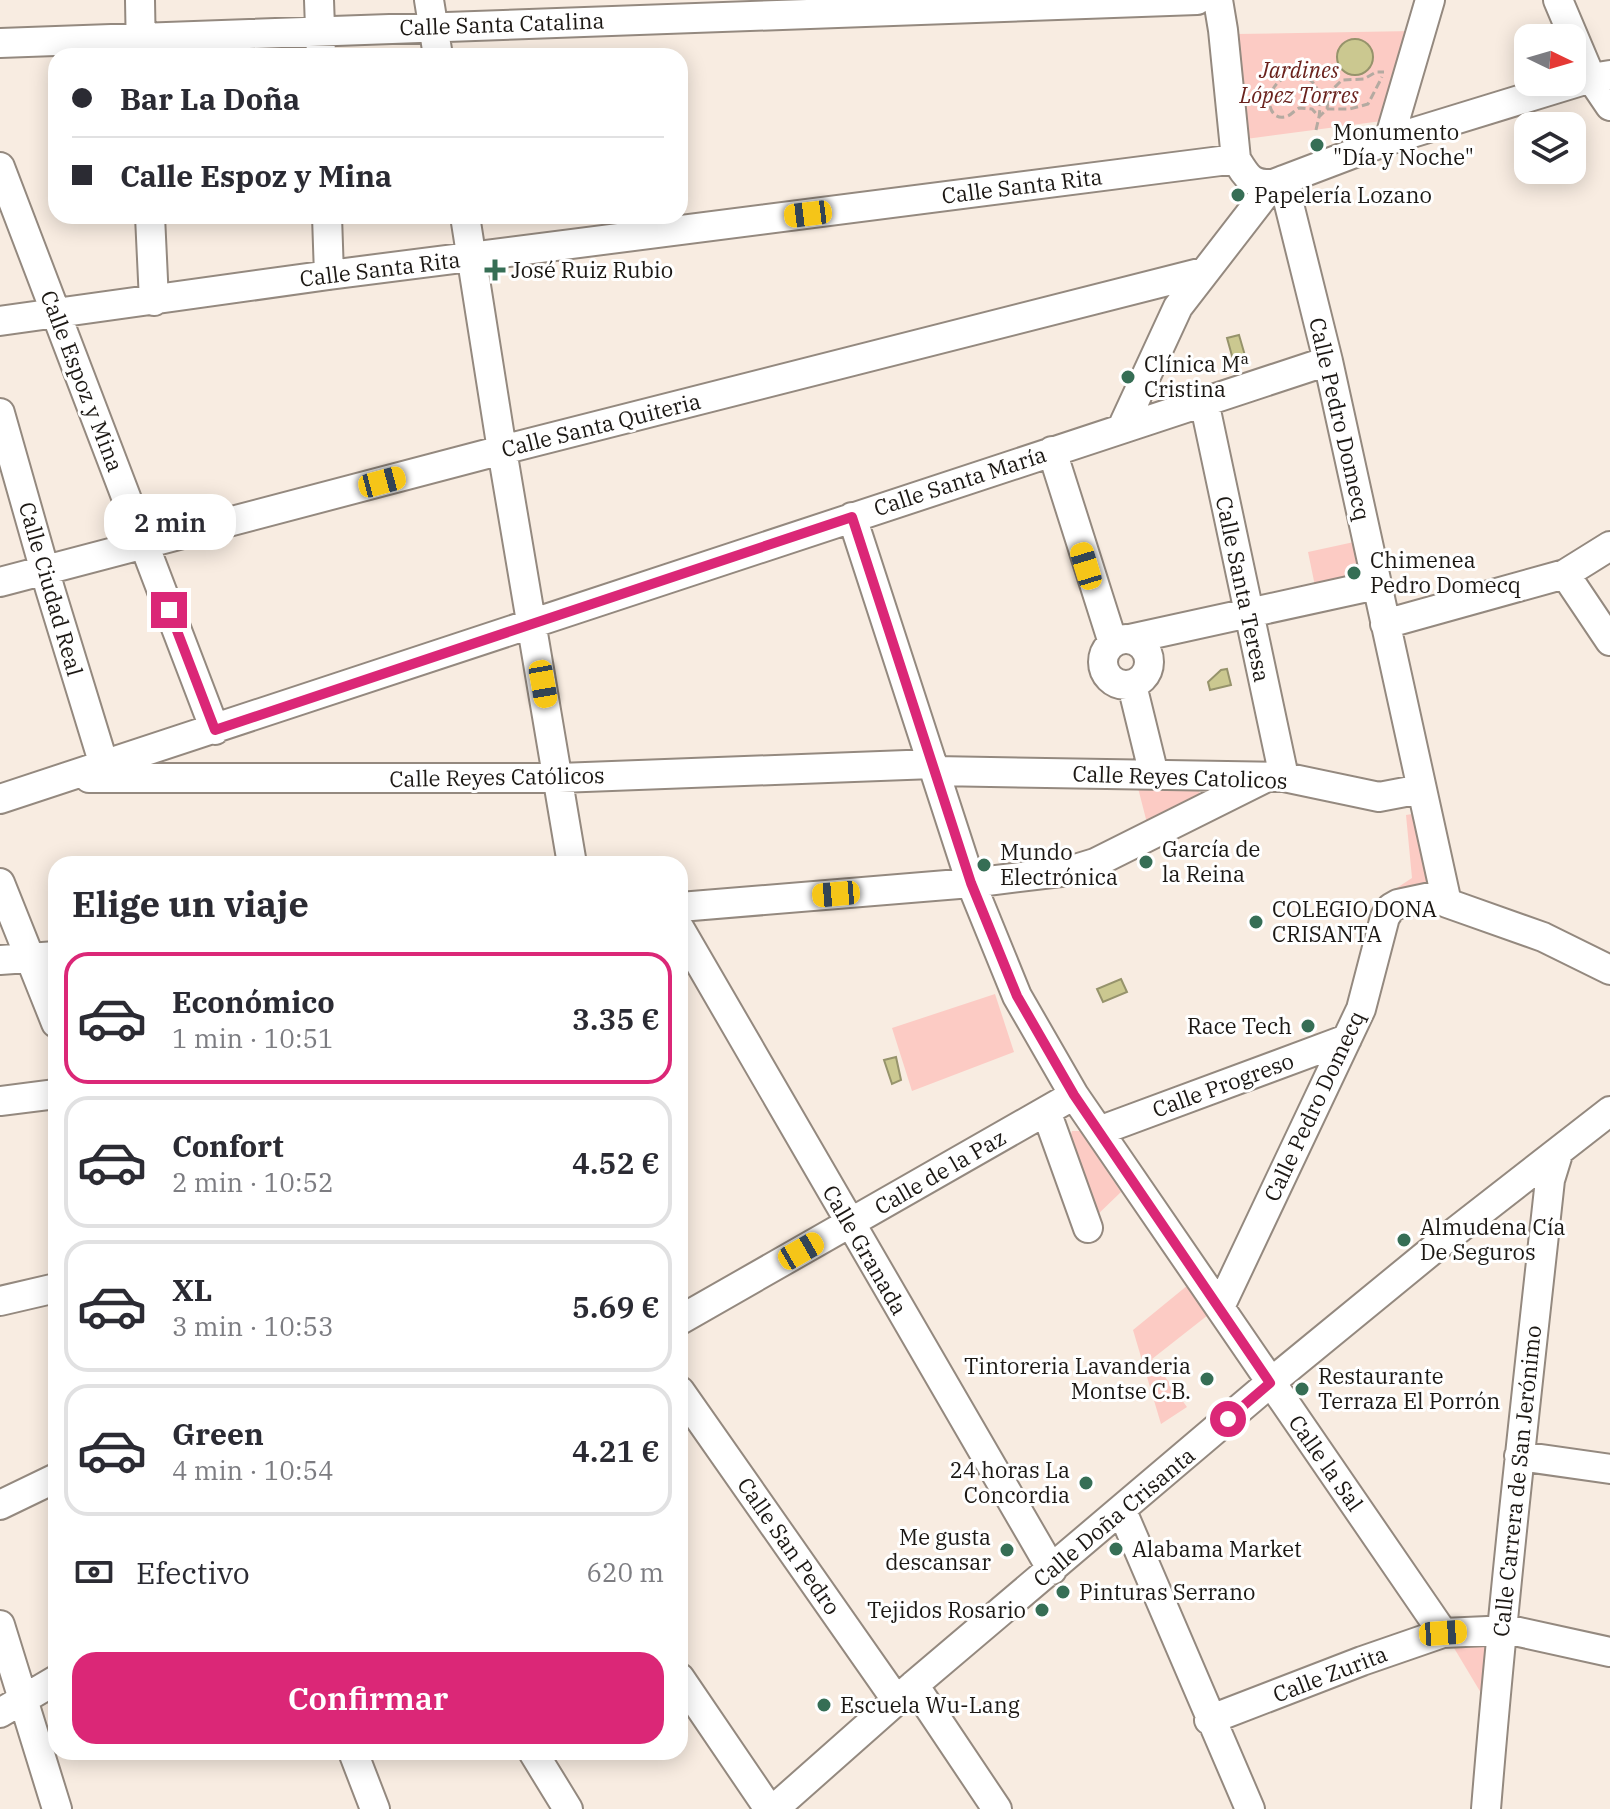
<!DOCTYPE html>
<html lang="es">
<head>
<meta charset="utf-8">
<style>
	:root { --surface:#fff; --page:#f2f2f3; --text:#2b2b33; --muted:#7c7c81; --line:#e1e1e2; --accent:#db2777 }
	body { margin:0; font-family:"IBM Plex Serif",serif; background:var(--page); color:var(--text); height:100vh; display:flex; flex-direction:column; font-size:30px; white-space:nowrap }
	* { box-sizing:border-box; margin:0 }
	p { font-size:26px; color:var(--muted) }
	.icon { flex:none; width:44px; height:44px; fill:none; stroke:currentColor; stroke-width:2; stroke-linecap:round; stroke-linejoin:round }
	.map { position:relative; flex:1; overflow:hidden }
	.details { position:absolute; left:48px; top:856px; width:640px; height:904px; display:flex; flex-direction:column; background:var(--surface); border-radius:24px; box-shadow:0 4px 20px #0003 }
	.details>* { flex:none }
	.top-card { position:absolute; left:48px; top:48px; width:640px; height:176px; border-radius:24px; box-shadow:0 4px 20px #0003; display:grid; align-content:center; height:176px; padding:0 24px; background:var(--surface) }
	.needle { width:52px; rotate:95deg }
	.tools { position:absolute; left:1514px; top:24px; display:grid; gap:16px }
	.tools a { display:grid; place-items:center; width:72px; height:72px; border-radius:16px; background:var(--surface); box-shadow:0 4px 20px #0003; font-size:40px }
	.end { position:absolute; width:36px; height:36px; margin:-18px; border:10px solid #db2777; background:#fff; box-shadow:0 0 0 4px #fff }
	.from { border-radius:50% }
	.bubble { position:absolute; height:56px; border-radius:24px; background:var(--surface); box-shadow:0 4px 20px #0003; font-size:26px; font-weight:600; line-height:56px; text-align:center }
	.car { position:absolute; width:24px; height:48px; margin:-24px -12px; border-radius:10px; box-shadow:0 0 6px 2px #0007; background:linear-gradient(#f5c518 24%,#345 0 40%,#f5c518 0 76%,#345 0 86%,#f5c518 0) }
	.top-card b { display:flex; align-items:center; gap:28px; height:76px; font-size:30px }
	.top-card b+b { border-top:2px solid var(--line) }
	.top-card i { width:20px; height:20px; background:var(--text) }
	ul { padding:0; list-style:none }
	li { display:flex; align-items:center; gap:24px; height:132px; margin:0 16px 12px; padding:0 8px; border:4px solid var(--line); border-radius:24px }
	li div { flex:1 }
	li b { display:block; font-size:30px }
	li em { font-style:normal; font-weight:600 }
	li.on { border-color:var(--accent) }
	li>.icon { width:72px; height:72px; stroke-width:1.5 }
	h2 { padding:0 24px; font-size:36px; line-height:96px }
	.pay { display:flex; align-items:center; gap:20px; height:88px; padding:0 24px; font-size:30px }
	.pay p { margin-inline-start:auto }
	.action { display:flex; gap:16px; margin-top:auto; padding:16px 24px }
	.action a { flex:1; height:92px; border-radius:24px; background:var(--accent); color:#fff; font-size:32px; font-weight:600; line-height:92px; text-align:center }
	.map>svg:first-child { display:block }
</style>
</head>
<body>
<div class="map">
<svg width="1610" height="1809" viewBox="0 0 1610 1809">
	<rect width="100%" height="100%" fill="#f8ece1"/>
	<path fill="#fccbc4" d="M1413,31L1382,121L1246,139L1236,34Z
		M1354,542L1359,565L1349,570L1348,578L1315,586L1308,552Z
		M1138,788H1199L1200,797L1147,823Z
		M1412,814L1415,816L1429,882L1427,886L1386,895L1412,878L1406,815Z
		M995,994L1014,1052L912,1091L892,1028Z
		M1072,1131H1080L1121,1192L1094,1218L1070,1137Z
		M1188,1285L1208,1315L1152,1359L1187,1407L1161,1424L1133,1330Z
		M1484,1640L1492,1653L1484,1698L1451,1643Z"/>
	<path fill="#cbc890" stroke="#96936b" stroke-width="2" d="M1337 57a18 18 0 1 1 36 0a18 18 0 1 1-36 0Z
		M1239,335L1246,359L1234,363L1227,338Z
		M1227,669L1231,685L1210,690L1208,682L1221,670Z
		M1121,979L1127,992L1103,1002L1097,989Z
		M896,1057L901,1080L892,1084L884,1060Z"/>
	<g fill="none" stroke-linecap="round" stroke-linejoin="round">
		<g stroke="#94897f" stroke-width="32">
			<path id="minor" d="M140,0L141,55
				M319,0L321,56
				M429,0L438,56
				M1218,0L1223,30L1236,159C1247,177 1251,185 1273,184L1389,140L1591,78L1610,75
				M1558,0L1591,78L1610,106
				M0,43L1197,0
				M1389,140L1430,0
				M0,167L215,730
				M1283,180L1328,361L1447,903L1543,937L1610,970
				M150,216L154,301
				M327,216L329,275
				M465,216L502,450L572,864
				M0,321L329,275L1236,159
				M1204,401L1284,777
				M0,413L50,589L104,765
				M1122,428L1178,307L1273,184
				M1052,451L1113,643
				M852,517L971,883L1017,996L1074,1095L1443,1633
				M1565,574L1610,641
				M0,582L502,450L1203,272
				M1385,624L1565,574L1610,546
				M1103 662a23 23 0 1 1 46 0a23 23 0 1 1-46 0Z
				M1130,639L1376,585
				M1132,685L1154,775
				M935,771L1284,777L1379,797L1421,789
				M89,778H559L933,764
				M0,799L1328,361
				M0,883L56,1023
				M680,907L971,883L1069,871L1095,863L1267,777
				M680,929L1052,1570
				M0,960L56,956
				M0,1101L56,1094
				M1046,1111L1088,1228
				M1099,1131L1347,1039
				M0,1301L56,1288
				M1220,1307L1361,1009L1385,917L1391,908L1398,904L1445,894
				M680,1320L1074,1095
				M680,1391L897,1701
				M1519,1456L1610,1469
				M0,1505L56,1478
				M1122,1511L1250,1809
				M0,1625L57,1809
				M680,1678L769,1809
				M914,1685L997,1809
				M0,1713L56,1680
				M1209,1720L1362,1661L1443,1633L1510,1630L1610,1652
				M353,1752L375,1809
				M533,1752L568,1809
				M774,1809L914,1685L1270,1383L1447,1238L1610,1111
				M1486,1809C1503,1599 1527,1390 1550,1180L1558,1154"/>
		</g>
		<path stroke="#b4aaa1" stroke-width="3" stroke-dasharray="8 4" stroke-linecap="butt" d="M1297,73C1319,80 1322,96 1319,117L1312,109L1299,108C1295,110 1292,114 1288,116C1264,125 1260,80 1297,73Z
			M1327,109L1329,93L1342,80L1364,79L1376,72H1384
			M1316,130L1319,117L1327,109H1350L1368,104L1382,77"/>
		<use href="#minor" stroke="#fff" stroke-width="28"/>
	</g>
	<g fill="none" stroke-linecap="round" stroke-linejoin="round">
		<path stroke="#db2777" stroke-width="10" d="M169,610L215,730L852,517L971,883L1017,996L1074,1095L1270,1383L1228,1419"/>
	</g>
	<g fill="#366e55" stroke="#fff" stroke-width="3">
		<circle cx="1317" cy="145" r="8"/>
		<circle cx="1238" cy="195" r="8"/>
		<path d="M491 258h8v8h8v8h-8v8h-8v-8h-8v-8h8z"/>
		<circle cx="1128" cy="377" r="8"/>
		<circle cx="1354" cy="573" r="8"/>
		<circle cx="1146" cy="862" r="8"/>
		<circle cx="984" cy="865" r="8"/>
		<circle cx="1256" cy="922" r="8"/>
		<circle cx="1308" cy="1026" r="8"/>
		<circle cx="1404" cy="1240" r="8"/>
		<circle cx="1207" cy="1379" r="8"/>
		<circle cx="1302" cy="1389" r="8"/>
		<circle cx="1086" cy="1483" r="8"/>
		<circle cx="1116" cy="1549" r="8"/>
		<circle cx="1007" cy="1550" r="8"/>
		<circle cx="1063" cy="1592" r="8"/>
		<circle cx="1042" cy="1610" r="8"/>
		<circle cx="824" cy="1705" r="8"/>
	</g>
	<g text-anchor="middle" stroke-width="6" stroke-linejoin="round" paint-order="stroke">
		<g font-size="22" fill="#1c1814" stroke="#fff">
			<text transform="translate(502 24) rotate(-2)" y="8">Calle Santa Catalina</text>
			<text transform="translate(1022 186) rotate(-7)" y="8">Calle Santa Rita</text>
			<text transform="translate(380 269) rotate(-7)" y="8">Calle Santa Rita</text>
			<text transform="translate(82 381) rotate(69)" y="8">Calle Espoz y Mina</text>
			<text transform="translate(1340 419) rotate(77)" y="8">Calle Pedro Domecq</text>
			<text transform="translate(601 425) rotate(-14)" y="8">Calle Santa Quiteria</text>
			<text transform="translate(960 481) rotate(-18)" y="8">Calle Santa María</text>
			<text transform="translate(51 589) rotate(74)" y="8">Calle Ciudad Real</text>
			<text transform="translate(1243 589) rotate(78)" y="8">Calle Santa Teresa</text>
			<text transform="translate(497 777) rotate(-1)" y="8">Calle Reyes Católicos</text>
			<text transform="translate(1180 777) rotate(2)" y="8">Calle Reyes Catolicos</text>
			<text transform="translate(1223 1085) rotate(-20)" y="8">Calle Progreso</text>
			<text transform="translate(1314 1106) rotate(-65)" y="8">Calle Pedro Domecq</text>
			<text transform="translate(940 1172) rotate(-30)" y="8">Calle de la Paz</text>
			<text transform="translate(865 1250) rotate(60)" y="8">Calle Granada</text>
			<text transform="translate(1326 1463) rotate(55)" y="8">Calle la Sal</text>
			<text transform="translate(1517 1481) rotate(-84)" y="8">Calle Carrera de San Jerónimo</text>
			<text transform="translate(1114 1517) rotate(-40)" y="8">Calle Doña Crisanta</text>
			<text transform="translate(789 1546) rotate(55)" y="8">Calle San Pedro</text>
			<text transform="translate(1330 1674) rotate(-21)" y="8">Calle Zurita</text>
		</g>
		<g font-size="22" font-style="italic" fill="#6a221d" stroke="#fff">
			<text x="1299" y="78">Jardines<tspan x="1299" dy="25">López Torres</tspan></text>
		</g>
		<g font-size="22" fill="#1c1814" stroke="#fff" text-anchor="start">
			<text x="1333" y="140">Monumento<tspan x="1333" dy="25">"Día y Noche"</tspan></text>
			<text x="1254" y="203">Papelería Lozano</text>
			<text x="511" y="278">José Ruiz Rubio</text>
			<text x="1144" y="372">Clínica Mª<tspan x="1144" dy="25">Cristina</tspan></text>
			<text x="1370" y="568">Chimenea<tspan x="1370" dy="25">Pedro Domecq</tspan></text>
			<text x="1162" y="857">García de<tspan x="1162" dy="25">la Reina</tspan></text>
			<text x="1000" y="860">Mundo<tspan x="1000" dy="25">Electrónica</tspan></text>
			<text x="1272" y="917">COLEGIO DONA<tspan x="1272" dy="25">CRISANTA</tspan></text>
			<text x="1292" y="1034" text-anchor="end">Race Tech</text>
			<text x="1420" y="1235">Almudena Cía<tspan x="1420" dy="25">De Seguros</tspan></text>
			<text x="1191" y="1374" text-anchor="end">Tintoreria Lavanderia<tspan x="1191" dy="25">Montse C.B.</tspan></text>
			<text x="1318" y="1384">Restaurante<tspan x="1318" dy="25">Terraza El Porrón</tspan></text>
			<text x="1070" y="1478" text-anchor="end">24 horas La<tspan x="1070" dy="25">Concordia</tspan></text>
			<text x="991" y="1545" text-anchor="end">Me gusta<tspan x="991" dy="25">descansar</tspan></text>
			<text x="1132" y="1557">Alabama Market</text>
			<text x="1079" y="1600">Pinturas Serrano</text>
			<text x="1026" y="1618" text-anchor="end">Tejidos Rosario</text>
			<text x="840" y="1713">Escuela Wu-Lang</text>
		</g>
	</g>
</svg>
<div class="tools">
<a><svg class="needle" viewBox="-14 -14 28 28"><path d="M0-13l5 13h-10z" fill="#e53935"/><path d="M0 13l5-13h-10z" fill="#7c7c81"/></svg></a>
<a><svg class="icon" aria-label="layers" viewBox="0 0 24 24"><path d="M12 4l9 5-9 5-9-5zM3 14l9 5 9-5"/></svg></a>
</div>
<i class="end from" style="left:1228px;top:1419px"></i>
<i class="end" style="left:169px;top:610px"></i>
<div class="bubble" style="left:104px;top:494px;width:132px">2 min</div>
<i class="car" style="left:808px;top:214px;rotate:263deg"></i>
<i class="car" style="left:382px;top:482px;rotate:75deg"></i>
<i class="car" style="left:1086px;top:566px;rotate:343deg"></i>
<i class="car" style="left:543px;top:684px;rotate:170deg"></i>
<i class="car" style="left:836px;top:894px;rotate:265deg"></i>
<i class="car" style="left:801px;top:1251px;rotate:60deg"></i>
<i class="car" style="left:1443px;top:1633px;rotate:86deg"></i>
<div class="top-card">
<b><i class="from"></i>Bar La Doña</b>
<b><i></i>Calle Espoz y Mina</b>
</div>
<section class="details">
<h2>Elige un viaje</h2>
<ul>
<li class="on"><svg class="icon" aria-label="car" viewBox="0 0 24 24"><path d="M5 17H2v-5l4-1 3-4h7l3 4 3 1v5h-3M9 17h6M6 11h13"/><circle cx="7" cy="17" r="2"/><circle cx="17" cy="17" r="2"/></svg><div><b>Económico</b><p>1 min · 10:51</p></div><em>3.35 €</em></li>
<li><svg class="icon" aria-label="car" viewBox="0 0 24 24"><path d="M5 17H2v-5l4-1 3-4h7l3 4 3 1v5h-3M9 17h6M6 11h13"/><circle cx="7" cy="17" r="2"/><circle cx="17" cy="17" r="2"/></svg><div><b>Confort</b><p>2 min · 10:52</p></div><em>4.52 €</em></li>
<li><svg class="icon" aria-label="car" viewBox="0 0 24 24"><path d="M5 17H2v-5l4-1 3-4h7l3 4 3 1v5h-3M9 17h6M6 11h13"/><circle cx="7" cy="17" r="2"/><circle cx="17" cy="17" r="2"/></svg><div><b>XL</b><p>3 min · 10:53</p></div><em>5.69 €</em></li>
<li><svg class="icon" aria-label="car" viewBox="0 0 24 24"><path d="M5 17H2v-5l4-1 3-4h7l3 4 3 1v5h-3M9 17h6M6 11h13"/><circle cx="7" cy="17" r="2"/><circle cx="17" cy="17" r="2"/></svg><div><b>Green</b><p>4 min · 10:54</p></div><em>4.21 €</em></li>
</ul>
<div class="pay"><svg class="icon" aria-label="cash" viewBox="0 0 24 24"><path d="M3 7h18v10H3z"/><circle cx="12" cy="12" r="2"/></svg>Efectivo<p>620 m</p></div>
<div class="action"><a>Confirmar</a></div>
</section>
</div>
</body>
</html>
